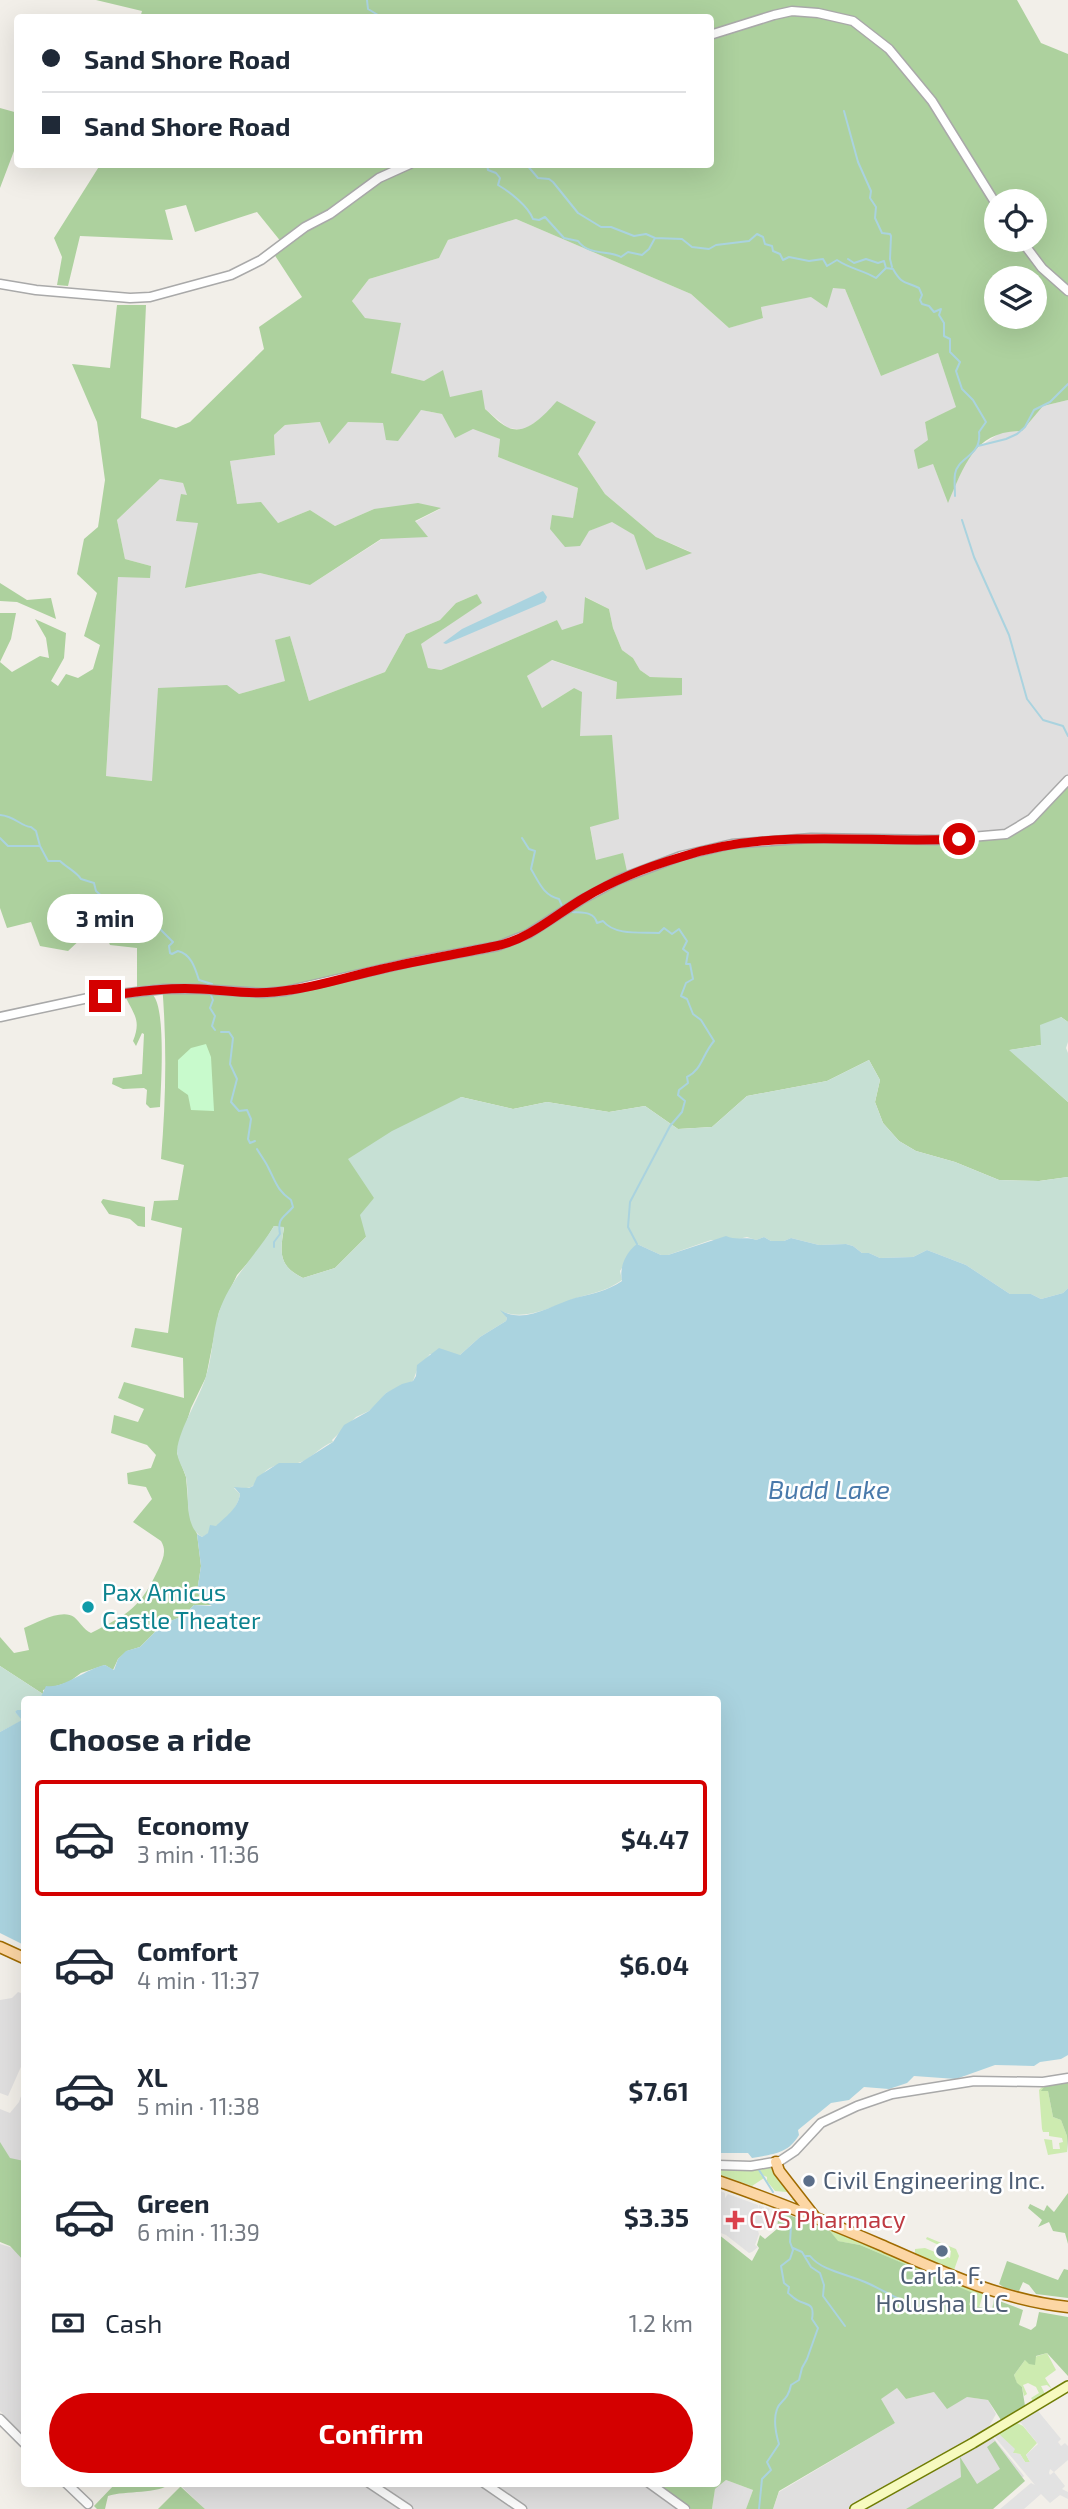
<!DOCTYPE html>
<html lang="en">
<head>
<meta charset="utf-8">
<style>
	:root { --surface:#fff; --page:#f2f2f3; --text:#1f2937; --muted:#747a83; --line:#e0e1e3; --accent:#d40000 }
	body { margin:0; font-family:"Exo 2",sans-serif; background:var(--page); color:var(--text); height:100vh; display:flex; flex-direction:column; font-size:26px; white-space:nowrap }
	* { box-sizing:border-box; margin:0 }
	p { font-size:23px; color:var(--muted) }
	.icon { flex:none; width:38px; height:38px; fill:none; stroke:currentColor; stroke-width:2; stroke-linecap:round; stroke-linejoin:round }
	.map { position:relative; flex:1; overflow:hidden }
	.drawer { position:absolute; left:21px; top:1696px; width:700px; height:791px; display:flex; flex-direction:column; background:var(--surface); border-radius:7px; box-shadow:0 7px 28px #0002 }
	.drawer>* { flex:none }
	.top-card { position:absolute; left:14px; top:14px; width:700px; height:154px; border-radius:7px; box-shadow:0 7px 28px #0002; display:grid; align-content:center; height:154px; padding:0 28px; background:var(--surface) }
	.buttons { position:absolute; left:984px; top:189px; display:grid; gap:14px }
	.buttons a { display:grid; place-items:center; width:63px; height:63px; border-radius:50%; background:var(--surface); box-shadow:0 7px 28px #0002; font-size:35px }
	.end { position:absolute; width:32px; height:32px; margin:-16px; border:9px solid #d40000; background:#fff; box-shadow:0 0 0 4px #fff }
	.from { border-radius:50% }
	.bubble { position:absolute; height:49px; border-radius:24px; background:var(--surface); box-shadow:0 7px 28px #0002; font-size:23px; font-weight:700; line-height:49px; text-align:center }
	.top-card b { display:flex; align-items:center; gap:24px; height:66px; font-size:26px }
	.top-card b+b { border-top:2px solid var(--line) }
	.top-card i { width:18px; height:18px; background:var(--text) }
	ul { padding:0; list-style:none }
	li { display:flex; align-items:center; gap:21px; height:116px; margin:0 14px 10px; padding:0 14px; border:4px solid transparent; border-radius:7px }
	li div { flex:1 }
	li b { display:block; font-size:26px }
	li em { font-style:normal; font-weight:700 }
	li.current { border-color:var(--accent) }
	li>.icon { width:63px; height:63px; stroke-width:1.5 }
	h2 { padding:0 28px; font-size:32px; line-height:84px }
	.pay { display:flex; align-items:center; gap:18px; height:77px; padding:0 28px; font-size:26px }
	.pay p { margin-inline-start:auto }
	.button { display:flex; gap:14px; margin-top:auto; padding:14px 28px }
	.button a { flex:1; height:80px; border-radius:42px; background:var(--accent); color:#fff; font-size:28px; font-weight:700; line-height:80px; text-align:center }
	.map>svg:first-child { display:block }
</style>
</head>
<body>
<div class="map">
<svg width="1068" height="2509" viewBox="0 0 1068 2509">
	<rect width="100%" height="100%" fill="#f2efe9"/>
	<path fill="#e0dfdf" d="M516,219L691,294L729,328L763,317L761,307L771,303L811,297L833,287L845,289L881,376L938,353L957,407L925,422L933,464L948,501L970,453L1003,431H1022L1043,406L1068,400V782L1035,817L1005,835L628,876L596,860L590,826L574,688L542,708L527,676L551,660L617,682L616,699L682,678L650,677L640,670L633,658L622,650L613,628L609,609L586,597L583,623L562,631L557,620L441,670L428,668L420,644L481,603L477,594L456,603L440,620L406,634L385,672L309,701L290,636L276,640L286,681L239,694L152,781L106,776L118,576L151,566L125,559L117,520L160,479L183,483L188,496L182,495L199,523L186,588L260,573L310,585L382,539L440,509H374L335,526L310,510L278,523L237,504L230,461L275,455L274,435L285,425L321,422L328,443L348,422L384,423L421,410L442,414L500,439L498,457L578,488L573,519L553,515L589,531L612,521L634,535L691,552L656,537L605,494L578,454L596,422L557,402L544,416L524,430L508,428L485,409L450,397L424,381L391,373L364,318L352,301L369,279L439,258L448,240Z
		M18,1992L24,1994V2060L8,2096L0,2093V2000L12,1998Z
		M24,2087V2167L0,2154V2109L10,2113L19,2102Z
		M0,2244L10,2247L24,2258V2435L0,2411Z
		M897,2388L906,2399L934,2392L988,2400L996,2414L987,2430L1024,2476L989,2509H773L779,2492L895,2423L880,2399Z
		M726,2480L753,2490L746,2509H712L715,2489Z
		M178,2483H647L681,2509H205Z"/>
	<path fill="#cdebb0" d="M1051,2084L1042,2091H1048L1053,2117L1061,2120L1067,2136V2152L1048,2155L1044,2139L1052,2140L1053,2149H1060L1059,2143L1063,2142L1062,2138L1049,2136V2132H1043L1042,2129L1039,2090L1043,2086Z
		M771,2166L799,2201L798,2203L790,2199H794L787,2192L775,2191L767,2181V2177L760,2174L764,2178L752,2186L718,2174V2169L743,2170Z
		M810,2221L983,2294L979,2308L969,2305L973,2294L860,2245L837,2241L830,2231Z
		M927,2237L956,2249L959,2256L954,2270L915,2254V2249L925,2248L950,2258L951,2251L926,2239Z
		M1047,2353L1056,2370L1045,2378L1052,2389L1047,2385L1041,2386L1045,2394L1033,2401L1031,2398L1039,2393L1036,2387L1028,2383L1023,2385L1027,2394L1024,2396L1022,2387L1017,2384L1014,2375L1025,2360Z
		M1015,2422L1023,2426L1037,2443L1026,2455L1030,2462H1025L1020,2454L1013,2453L997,2432Z"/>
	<path fill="#add19e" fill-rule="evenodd" d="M96,0H1017L1041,43L1068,54V400L1043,406L1022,431C974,431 965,465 948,503L933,464L918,469L914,450L928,440L925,422L956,407L938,353L881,376L845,289L833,288L827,308L811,297L761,307L763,318L729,328L691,294L516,219L448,240L439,258L369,279L352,301L365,318L401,323L391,373L424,381L443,370L450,397L482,390L485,409C492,415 499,423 507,427C526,437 545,414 557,401L596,422L578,454L605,494L656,537L692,553L646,570L634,535L612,522L589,531L580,546L565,547L550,529L552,515L573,518L578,488L498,457L500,439L473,429L455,438L442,414L421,410L398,441L386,440L383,423L348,422L329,444L320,422L285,425L274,435L275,455L230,461L237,504L261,502L278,523L310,510L335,526L374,509L418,503L441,508L415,521L428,537L381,539L310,585L260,573L185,588L198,523L176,521L181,494L187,495L183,483L160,479L117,520L125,559L151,566L150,578L118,577L106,776L152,781L158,688L227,685L239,694L285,681L275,640L290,636L309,701L385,672L406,634L440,620L456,603L477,594L482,603L421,644L428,668L441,670L557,620L562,630L583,623L585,597L609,609L613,628L622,650L633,658L640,670L650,677L682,678V695L616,699L617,682L552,660L527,676L542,708L574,688L582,692L580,736L612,735L619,819L590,827L596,860L623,853L628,876L753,842L1005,835L1035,817L1068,782V1022L1061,1017L1041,1045L1010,1050L1068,1102V1177L1039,1181L999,1180L955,1162L916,1151L899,1141L883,1123L875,1102L880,1080L869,1060L827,1081L747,1096L712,1127L678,1129L645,1106L609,1112L547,1102L513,1109L461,1097L374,1198L366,1237L335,1268L303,1278C278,1266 280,1252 284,1228L274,1226L260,1249L237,1275L219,1312L206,1377L191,1408L177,1453L186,1477L189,1513L197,1534L201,1566L197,1592L203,1600L212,1605H194L183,1616L163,1624L140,1647L127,1651L118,1659L113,1670L105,1665L81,1673L69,1682L43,1690V1694L0,1666V1637L14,1653L29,1650L24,1628C36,1623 62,1608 74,1617C81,1623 83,1629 91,1633C130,1613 140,1608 159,1568C163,1559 167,1551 161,1541L133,1522L152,1499L146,1487L128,1484L127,1473L151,1468L156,1455L147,1445L111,1433L114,1415L138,1422L144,1409L118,1398L124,1382L184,1398L183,1358L131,1347L135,1328L168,1333L182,1228L151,1220L154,1201L178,1200L184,1165L161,1159C166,1101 167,1043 162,984L137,987V948L110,945L105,933L83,937L68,951L40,946L31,922L7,928L0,908V613H16L11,639L0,662L12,672L40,656L49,658L46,638L35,619L66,633L64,658L51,681L58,686L66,674L78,678L93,669L100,645L84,636L97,593L77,574L84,539L98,527L105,480L97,422L72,364L110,368L117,305H146L141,418L176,428L190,422L264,349L259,327L302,297L272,251L282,243L257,212L195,232L186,205L165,210L173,240L80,236L68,286L57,285L62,257L54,238L100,165L710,164V18H140L142,11ZM996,201H1034V240H996ZM996,278H1034V317H996Z
		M0,108L18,113L14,151L0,188Z
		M0,583L27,600L51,598L56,619L17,602L0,601Z
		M153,995C166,1009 161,1085 160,1107L150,1108L146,1104L147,1090L144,1088L123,1089L112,1084L113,1078L142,1074L144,1034L142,1033L136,1046L133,1041C141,1021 135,1016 126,998Z
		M103,1199L145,1207V1227L138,1226L130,1219L109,1214L101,1202Z
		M1068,2081V2153L1067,2136L1061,2120L1053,2117L1048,2091H1041C1046,2083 1058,2082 1068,2081Z
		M0,2142L10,2158L24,2161V2261L10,2246L0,2242Z
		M1068,2193V2244L1065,2233L1053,2231L1049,2222L1038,2227L1042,2220L1028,2208L1030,2204L1044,2211L1047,2205L1054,2212Z
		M779,2211L830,2231L838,2241L860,2245L973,2293L969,2305L985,2308L987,2312L992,2310L994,2299L1023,2310L1019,2325L1031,2330L1036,2326L1039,2312L1068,2317V2376L1047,2353L1036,2356L1035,2365L1029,2364L1025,2360L1014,2375L1017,2383L1022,2387L1025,2406L1001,2420L988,2400L967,2397L947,2409L934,2392L906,2399L897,2388L881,2399L895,2423L779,2491L773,2509H746L753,2490L726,2480L715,2489L712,2509H691L655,2483H718V2234L752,2261L759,2248L757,2245L760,2235L765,2239L777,2229Z
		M1007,2261L1058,2280L1064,2269L1068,2270V2298L1036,2294L1029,2285L1023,2282L1019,2291L1005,2288L999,2284Z
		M995,2441L1025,2481L993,2509H906L961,2477L960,2457L977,2484L1000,2469L987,2447Z
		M116,2483H171C158,2495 126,2490 108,2496L105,2509H97L94,2506Z
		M181,2486V2487L205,2509H158Z"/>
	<path fill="#c6e0d4" d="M1061,1017L1068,1022V1042L1066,1048L1068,1053V1102L1009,1050L1041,1045L1040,1025Z
		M869,1060L880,1080L875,1102L883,1123L899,1141L916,1151L955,1162L999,1180L1039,1181L1068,1177V1288L1063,1293L1041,1299L1031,1294H1010L966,1265L927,1250L913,1257L880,1258L869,1253H862L853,1246L846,1244L819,1245L791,1238L784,1241H771L764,1237L756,1240L747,1237L734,1240H711L668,1255H661L637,1244L620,1271L622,1280C604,1293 589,1293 571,1300C550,1308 526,1320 503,1312L507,1318L506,1321L480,1337L460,1355L430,1354L417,1370L413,1381L386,1393L380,1401L369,1411L356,1417L332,1440L333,1442C321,1446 312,1458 301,1462C291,1466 280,1462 270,1468C262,1472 256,1485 251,1487C247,1489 239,1487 234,1488L240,1494C238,1511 217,1529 202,1537C183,1526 190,1495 186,1477C184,1469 177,1460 177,1451C179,1428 200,1398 206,1376C213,1355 212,1333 219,1312C230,1279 256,1255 274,1226L284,1227C280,1252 278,1266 303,1278L335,1268L366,1237L360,1215L374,1198L348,1159L392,1131L461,1097L513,1109L547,1102L609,1112L645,1106L678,1129L712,1127L747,1096L827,1081Z
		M0,1666L43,1694L40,1699H24V1710L15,1712L23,1720L0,1732Z"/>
	<path fill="#c8facc" d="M206,1044L211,1057L214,1111L191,1110L188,1095L178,1088V1060L191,1048Z"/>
	<path fill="#e2e2e2" d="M718,2190L725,2193V2198L728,2194L758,2205V2209L759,2205L764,2207V2210L766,2207L770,2209L765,2215L769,2218L765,2228L758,2231L759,2234L755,2245L758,2247L752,2252L749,2253L726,2235L718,2232Z
		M1038,2411L1061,2439L1058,2442L1061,2446L1065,2443L1068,2446V2460L1054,2472L1050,2469L1049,2473L1050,2475L1054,2472L1065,2486L1062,2489L1068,2492V2499L1060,2495L1050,2503L1041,2494L1024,2509H1000L1031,2483L1035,2485L993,2435L997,2432L1015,2449L1013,2453L1020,2454L1025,2462H1030L1026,2455L1038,2444L1021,2423L1016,2422Z"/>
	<path fill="#aad3df" d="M543,591L547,597L545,602L446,644L443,643L462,629Z
		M726,1236C737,1241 745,1236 756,1240L764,1237L771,1241H784L791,1238L819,1245L846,1244L853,1246L862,1253H869L880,1258L913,1257L927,1250L966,1265L1010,1294H1031L1041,1299L1063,1293L1068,1288V2055L1061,2059L1040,2062L1034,2066L995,2065L956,2079L914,2076L907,2083L889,2089L864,2087L849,2100L831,2103L798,2130L799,2135C788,2154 773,2154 752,2158L748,2153H718V1699H40L46,1686C64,1689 85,1669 105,1665L114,1670L118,1659L126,1651L140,1647L163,1624L183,1616L194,1605L212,1606L203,1600L197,1592L201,1566L197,1534L202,1537L208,1533L210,1525L216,1526C225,1517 238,1509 240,1494L234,1487L249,1488L253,1486L257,1477L279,1463H300L333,1442L344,1425L369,1411L386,1393L402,1384L413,1381L416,1376L417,1365L439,1348L460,1355L480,1337L506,1321L507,1318L500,1310C524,1325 551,1305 575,1298C592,1294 607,1291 622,1281C619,1267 626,1252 637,1244L661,1255H668Z
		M17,1710H24V1945L0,1933V1732L22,1720L15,1712Z"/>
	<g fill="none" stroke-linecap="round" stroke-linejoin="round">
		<path stroke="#aad3df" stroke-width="2" d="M367,0L368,9L383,18
			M844,111L858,162L871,191L870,198L876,207L875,218L882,233L890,234L891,236L890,259L892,267
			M487,164L488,170L496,173L500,178L498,185C510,192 528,206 533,219L539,220L545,217L564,238L578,241C589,256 609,250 621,257L628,252L642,255L649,249L655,238L682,239L692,247L709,249L716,245L749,241L757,234L763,237L765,244L772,246L773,251L780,254L783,260L789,257L809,261L823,259L827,266L837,260C850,269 863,270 876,278L886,268L893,269C902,285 905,281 919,288L922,295L920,300L922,304L929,306L934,312L941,309L939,315L944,323V336L950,339V352L960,362L956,371L962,389L973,400L986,422L979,432C982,457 958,456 955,474C954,480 955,489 955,496
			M526,164L538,178L549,179L553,182L578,213L601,227H611L634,236L646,234L655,238
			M848,259L854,263L866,259L878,263L884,261L886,268
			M978,446L1006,439L1017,434L1025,427L1034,410L1050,402L1068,384
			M962,520L974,557L1009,635L1027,699L1043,720L1063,726L1068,736
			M0,815C15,816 20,826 31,827L36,831L40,846
			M0,838L8,846H40L48,861H60C66,867 77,872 81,879L94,883L96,891L105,899L120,900L127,916L138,918L146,926L160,929L173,942L169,946L170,953L172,954L178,951C191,954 195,968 199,980L212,984
			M522,838L529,849L535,851L531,869C539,882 543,895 559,899L562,906
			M572,912C582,913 594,911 597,923L603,921C615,936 642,932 659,933L664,928L672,934L679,929L687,941L683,949L688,953L686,964H690L693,979L686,983L681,996L687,999L693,1014L701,1020L714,1041C702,1055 702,1070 687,1077L688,1083L679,1090L678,1095L685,1101L682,1112L670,1126L630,1202L628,1227L637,1244
			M211,995L213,1000L210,1008L215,1016L212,1026L215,1030
			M221,1032H229L233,1038L230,1064L237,1079L231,1102L239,1111L247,1110L251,1119L248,1139L250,1143L255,1141
			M257,1149C261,1156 266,1162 269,1169C276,1183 278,1191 291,1200L293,1207C284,1218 277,1217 280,1234L274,1242V1247
			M759,2170L773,2192
			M793,2248L802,2252L811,2267L820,2273L824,2285L823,2296L845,2326
			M806,2256H810C822,2271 847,2274 865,2282C879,2288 891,2296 906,2302
			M759,2509L762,2479L771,2470L767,2462L779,2444C776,2434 773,2420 777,2409C780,2400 788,2401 791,2385L799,2380L802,2368L807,2359L818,2328L812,2319C815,2302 807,2306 797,2300C793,2298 791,2295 788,2293L789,2287L784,2283L781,2266L790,2259L793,2250L790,2242L791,2226L783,2214"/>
		<g stroke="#a9a9a9" stroke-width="11">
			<path id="tertiary" d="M710,35L774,15L792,11L818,13L853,21L889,49L932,101L996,204
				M1021,240L1042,268L1068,291
				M0,284L36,290L130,298L150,297L231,275L261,260L305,227L330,214L379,178L410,164
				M0,1017L93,997L164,989H199L263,993L286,991L416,961L498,946L528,934L581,900L620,879L681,856L732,844L811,838L936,840L1006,834L1031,819L1068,780
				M718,2165L751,2166L780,2161L795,2151L821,2123L857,2106L892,2094L974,2081L1043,2082L1068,2078
				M0,2419L24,2443
				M66,2483L88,2504
				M369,2483L408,2509
				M484,2483L522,2509
				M649,2483L685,2509"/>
		</g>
		<g stroke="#707d05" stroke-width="12">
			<path id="secondary" d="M855,2509L973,2443L1068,2386"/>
		</g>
		<g stroke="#a06b00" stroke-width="13">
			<path id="primary" d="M0,1947L24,1958
				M776,2162L779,2171L814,2216
				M718,2181C773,2200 827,2222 881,2245C942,2272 1001,2300 1068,2307"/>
		</g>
		<use href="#tertiary" stroke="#fff" stroke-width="8"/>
		<use href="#secondary" stroke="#f7fabf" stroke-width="9"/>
		<use href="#primary" stroke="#fcd6a4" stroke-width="10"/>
	</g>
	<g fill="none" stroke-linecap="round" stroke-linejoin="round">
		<path stroke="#d40000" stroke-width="9" d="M105,996C136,992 168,987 200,989C224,990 249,995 274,992C311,989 346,977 382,969C420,960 458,954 496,946C530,939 555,915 584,898C614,880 647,867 681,857C772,827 866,844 959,839"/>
	</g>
	<circle fill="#0f9aa8" stroke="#fff" stroke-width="2.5" cx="88" cy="1607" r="7"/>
	<g fill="#5c6f8a" stroke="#fff" stroke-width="2.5">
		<circle cx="809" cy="2181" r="7"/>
		<circle cx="942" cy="2251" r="7"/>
	</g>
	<path fill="#e0444e" stroke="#fff" stroke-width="2.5" d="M731.5 2209.5h7v7h7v7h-7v7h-7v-7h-7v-7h7z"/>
	<g text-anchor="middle" stroke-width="5" stroke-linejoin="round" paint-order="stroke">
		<g font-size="24" fill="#0d838f" stroke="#fff" text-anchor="start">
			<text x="102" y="1601">Pax Amicus<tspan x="102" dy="28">Castle Theater</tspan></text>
		</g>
		<g font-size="24" fill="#4e5e75" stroke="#fff" text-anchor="start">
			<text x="823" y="2189">Civil Engineering Inc.</text>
			<text x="942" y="2284" text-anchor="middle">Carla. F.<tspan x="942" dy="28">Holusha LLC</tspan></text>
		</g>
		<g font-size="24" fill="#be3a42" stroke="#fff" text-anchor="start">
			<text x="749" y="2228">CVS Pharmacy</text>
		</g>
		<g font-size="26" font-style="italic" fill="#4a7aab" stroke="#fff">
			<text x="829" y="1499">Budd Lake</text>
		</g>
	</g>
</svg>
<div class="buttons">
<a><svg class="icon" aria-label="locate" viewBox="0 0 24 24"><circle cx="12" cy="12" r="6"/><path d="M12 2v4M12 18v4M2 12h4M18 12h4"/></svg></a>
<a><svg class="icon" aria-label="layers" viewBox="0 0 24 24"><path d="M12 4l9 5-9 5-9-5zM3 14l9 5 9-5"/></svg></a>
</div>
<i class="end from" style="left:959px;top:839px"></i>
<i class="end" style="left:105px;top:996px"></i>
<div class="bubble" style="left:47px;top:894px;width:116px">3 min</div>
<div class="top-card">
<b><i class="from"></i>Sand Shore Road</b>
<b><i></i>Sand Shore Road</b>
</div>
<section class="drawer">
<h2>Choose a ride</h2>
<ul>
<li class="current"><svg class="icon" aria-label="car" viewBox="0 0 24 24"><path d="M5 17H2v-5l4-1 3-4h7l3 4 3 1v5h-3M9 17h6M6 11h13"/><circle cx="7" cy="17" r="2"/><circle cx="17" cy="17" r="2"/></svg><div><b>Economy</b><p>3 min · 11:36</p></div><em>$4.47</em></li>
<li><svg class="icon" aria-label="car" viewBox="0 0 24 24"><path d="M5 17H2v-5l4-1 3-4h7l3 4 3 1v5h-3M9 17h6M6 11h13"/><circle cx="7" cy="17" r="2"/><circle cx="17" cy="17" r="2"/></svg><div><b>Comfort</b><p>4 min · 11:37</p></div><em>$6.04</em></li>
<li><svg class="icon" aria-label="car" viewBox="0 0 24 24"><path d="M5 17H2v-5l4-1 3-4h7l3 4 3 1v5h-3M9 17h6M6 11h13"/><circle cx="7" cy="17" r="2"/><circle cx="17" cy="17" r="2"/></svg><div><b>XL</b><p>5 min · 11:38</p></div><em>$7.61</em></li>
<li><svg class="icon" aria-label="car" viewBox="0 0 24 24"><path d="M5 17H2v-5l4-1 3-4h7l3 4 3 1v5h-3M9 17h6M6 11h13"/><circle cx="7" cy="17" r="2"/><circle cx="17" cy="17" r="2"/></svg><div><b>Green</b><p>6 min · 11:39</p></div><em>$3.35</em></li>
</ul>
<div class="pay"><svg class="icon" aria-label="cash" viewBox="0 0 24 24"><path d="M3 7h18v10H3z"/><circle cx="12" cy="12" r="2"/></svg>Cash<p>1.2 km</p></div>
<div class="button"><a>Confirm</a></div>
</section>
</div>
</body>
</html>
